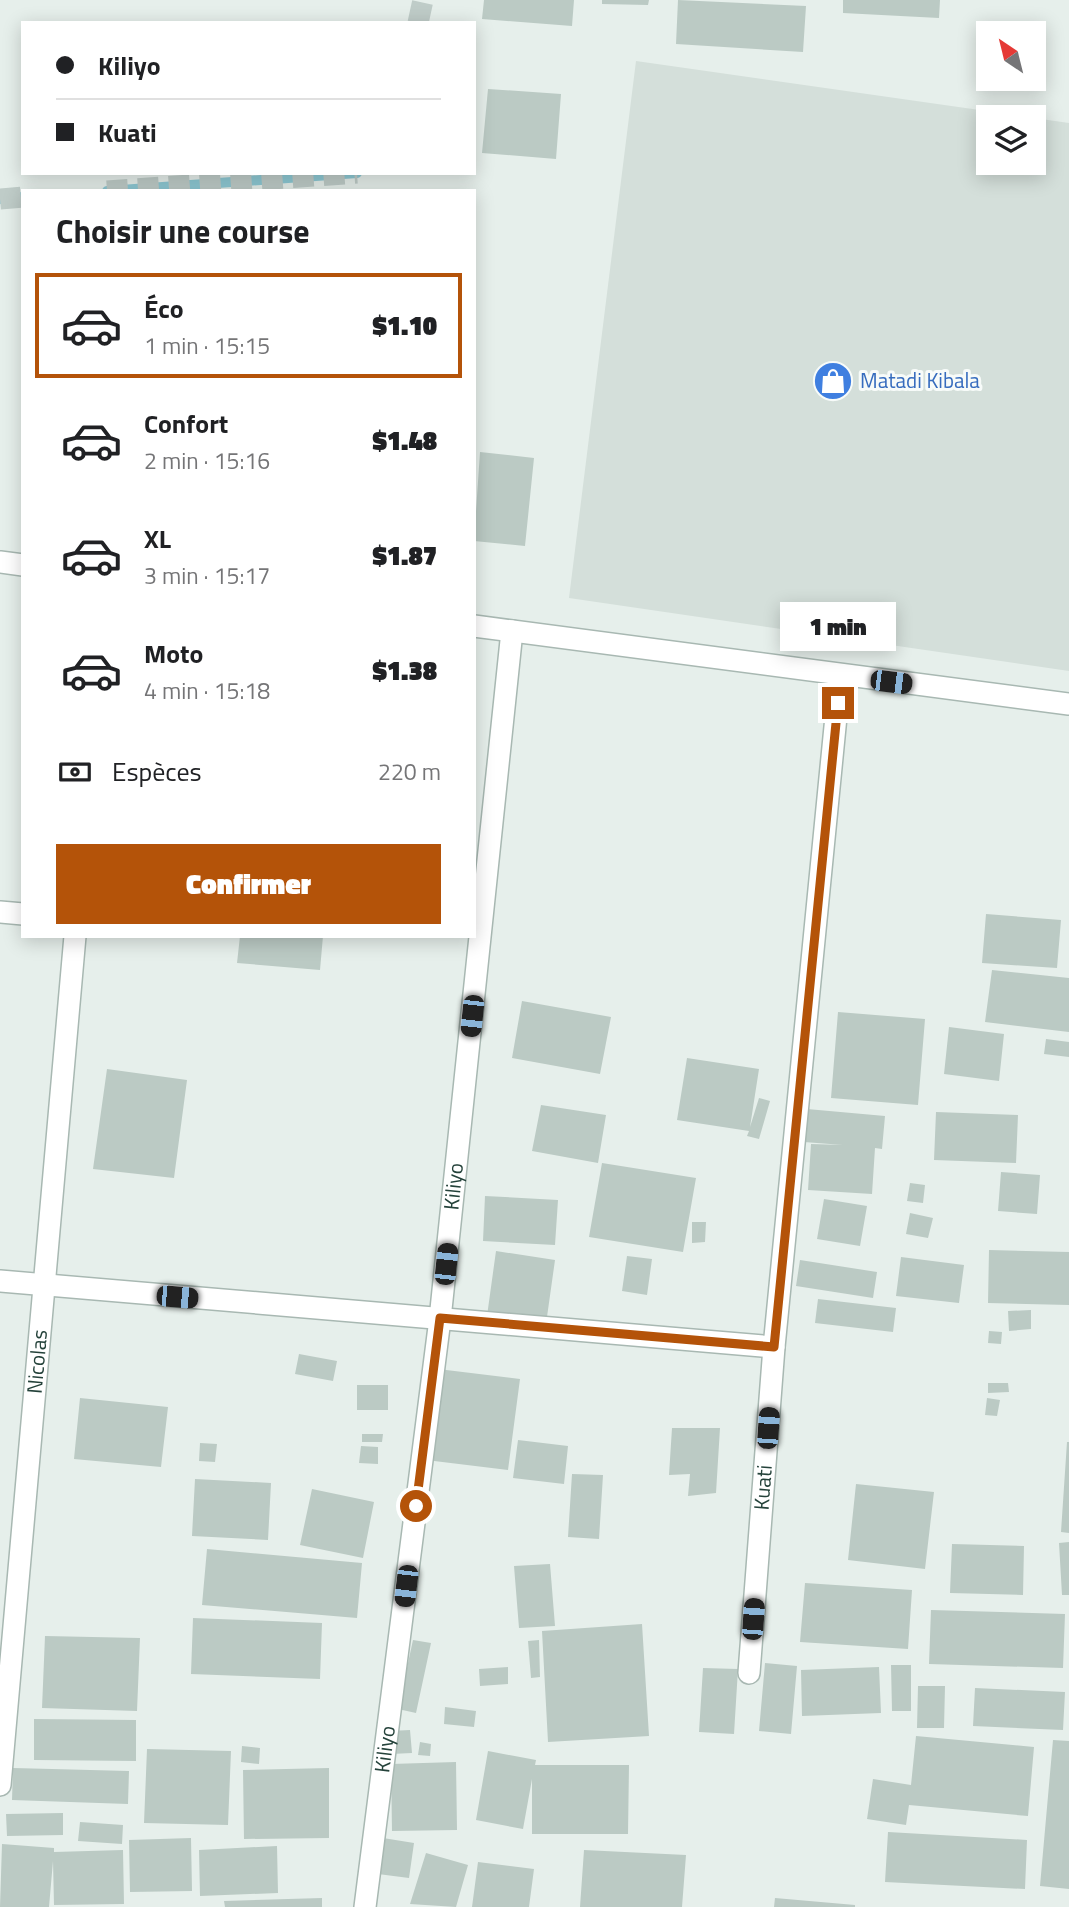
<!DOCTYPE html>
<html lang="fr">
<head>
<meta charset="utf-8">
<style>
	:root { --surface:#fff; --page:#f2f2f2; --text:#202124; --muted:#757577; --line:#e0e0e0; --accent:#b45309 }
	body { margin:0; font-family:"Titillium Web",sans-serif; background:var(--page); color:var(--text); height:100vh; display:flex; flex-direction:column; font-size:26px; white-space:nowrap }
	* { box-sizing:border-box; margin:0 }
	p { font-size:23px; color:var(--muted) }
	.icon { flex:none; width:38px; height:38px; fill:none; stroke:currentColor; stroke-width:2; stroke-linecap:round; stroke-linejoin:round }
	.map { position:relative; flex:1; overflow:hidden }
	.sheet { position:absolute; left:21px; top:189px; width:455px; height:749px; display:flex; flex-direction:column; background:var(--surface); border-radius:0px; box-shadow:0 4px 18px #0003 }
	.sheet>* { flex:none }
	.guide { position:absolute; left:21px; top:21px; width:455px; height:154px; border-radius:0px; box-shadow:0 4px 18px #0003; display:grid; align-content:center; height:154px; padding:0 35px; background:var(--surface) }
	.needle { width:46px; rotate:325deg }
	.buttons { position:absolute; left:976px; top:21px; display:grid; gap:14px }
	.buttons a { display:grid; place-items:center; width:70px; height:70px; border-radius:0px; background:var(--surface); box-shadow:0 4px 18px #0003; font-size:35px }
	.end { position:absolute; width:32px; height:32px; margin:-16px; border:9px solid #b45309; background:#fff; box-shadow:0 0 0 4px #fff }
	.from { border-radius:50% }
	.bubble { position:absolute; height:49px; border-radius:0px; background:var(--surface); box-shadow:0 4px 18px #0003; font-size:23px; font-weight:800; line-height:49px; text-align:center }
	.car { position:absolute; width:21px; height:42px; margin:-21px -10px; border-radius:9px; box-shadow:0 0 5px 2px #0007; background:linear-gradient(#222 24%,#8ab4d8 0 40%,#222 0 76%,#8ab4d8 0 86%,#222 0) }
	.guide b { display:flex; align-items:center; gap:24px; height:66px; font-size:26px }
	.guide b+b { border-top:2px solid var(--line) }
	.guide i { width:18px; height:18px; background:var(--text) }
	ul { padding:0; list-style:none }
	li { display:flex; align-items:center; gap:21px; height:105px; margin:0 14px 10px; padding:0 21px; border:4px solid transparent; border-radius:0px }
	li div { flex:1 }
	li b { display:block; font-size:26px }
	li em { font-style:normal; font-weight:800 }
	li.selected { border-color:var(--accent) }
	li>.icon { width:63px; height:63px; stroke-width:1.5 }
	h2 { padding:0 35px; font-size:32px; line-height:84px }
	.pay { display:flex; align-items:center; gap:18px; height:77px; padding:0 35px; font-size:26px }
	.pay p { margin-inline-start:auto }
	.cta { display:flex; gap:14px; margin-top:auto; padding:14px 35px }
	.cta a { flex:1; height:80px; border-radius:0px; background:var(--accent); color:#fff; font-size:28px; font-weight:800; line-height:80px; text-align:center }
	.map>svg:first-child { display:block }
</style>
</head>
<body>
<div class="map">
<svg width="1069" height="1907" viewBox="0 0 1069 1907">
	<rect width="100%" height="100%" fill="#e6efeb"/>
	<path fill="#d4dfda" d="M636,61L1028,117H989V163H1034V118L1069,123V671L569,598Z"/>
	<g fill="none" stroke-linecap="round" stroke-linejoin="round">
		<path stroke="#8ec9d4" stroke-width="10" d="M107,191L357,173
			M0,199L23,197"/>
	</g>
	<path fill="#bbcac4" d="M484,0H574L572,26L482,19Z
		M602,0H649L648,5L602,4Z
		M678,0L806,6L803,52L676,44Z
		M843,0H940L939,18L843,13Z
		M488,89L561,94L556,159L482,153Z
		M480,452L534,458L525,546L474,541Z
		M986,914L1061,920L1057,968L982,963Z
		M240,936H323L320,970L237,963Z
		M992,970L1069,978V1032L985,1022Z
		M522,1001L611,1017L600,1074L512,1058Z
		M838,1012L925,1019L918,1105L831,1098Z
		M949,1027L1004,1034L999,1081L944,1074Z
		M1046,1039L1069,1042V1057L1044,1054Z
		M687,1058L759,1069L750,1127L759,1098L770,1101L759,1139L747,1136L749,1131L677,1120Z
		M107,1069L187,1080L174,1178L93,1169Z
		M541,1105L606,1115L598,1163L532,1151Z
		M807,1109L885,1116L882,1149L875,1148L872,1194L808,1190L811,1144L843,1145L804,1142Z
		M936,1112L1018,1115L1016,1163L934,1160Z
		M602,1163L696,1178L683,1252L589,1237Z
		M1001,1172L1040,1175L1037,1214L998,1211Z
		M910,1183L925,1185L923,1203L907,1201Z
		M485,1196L558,1200L555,1245L483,1241Z
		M824,1199L867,1206L860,1246L817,1239Z
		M910,1213L933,1218L928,1238L906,1234Z
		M692,1222H706L705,1242L692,1243Z
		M989,1250L1069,1252V1305L988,1303Z
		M496,1251L555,1260L546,1324L487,1316Z
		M627,1256L652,1259L647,1295L622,1291Z
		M901,1257L964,1265L959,1303L896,1296Z
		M800,1260L877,1272L873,1298L796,1286Z
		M818,1299L896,1308L893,1332L815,1323Z
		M1031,1310V1329L1009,1331L1008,1311Z
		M989,1331L1002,1332L1001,1344L988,1343Z
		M299,1354L337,1361L333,1381L295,1374Z
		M438,1369L520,1379L508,1470L426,1460Z
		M988,1383H1008L1009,1392L988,1393Z
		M357,1385H388V1410H357Z
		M80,1398L168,1407L161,1467L74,1459Z
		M987,1398L1000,1400L997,1416L985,1415Z
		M672,1428H720L716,1493L688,1496L690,1474L669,1475Z
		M362,1434H383L382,1442H362Z
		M518,1440L568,1446L564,1484L513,1478Z
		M1067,1442H1069V1533L1061,1532Z
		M200,1443L217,1444L215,1462L199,1461Z
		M361,1446L378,1447V1464L359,1463Z
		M572,1474L603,1475L599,1539L568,1537Z
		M195,1479L271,1483L268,1540L192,1536Z
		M856,1484L934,1492L925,1569L848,1560Z
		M312,1489L374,1502L363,1558L300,1545Z
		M1069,1542V1595H1062L1059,1543Z
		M952,1544L1024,1546L1023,1595L950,1593Z
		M207,1549L362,1563L357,1618L202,1605Z
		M550,1564L555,1626L519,1628L514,1566Z
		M805,1583L912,1590L908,1649L800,1642Z
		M931,1610L1065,1614L1063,1668L929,1664Z
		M193,1618L322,1623L320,1679L191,1674Z
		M642,1624L649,1736L548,1742L542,1631Z
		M45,1636L140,1638L137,1711L42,1708Z
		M413,1640L431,1643L416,1713L398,1709Z
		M539,1640L540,1677L531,1678L528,1641Z
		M765,1663L797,1666L791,1734L759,1731Z
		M891,1665H911V1711H892Z
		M508,1667V1684L480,1686L479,1669Z
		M879,1667L881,1713L802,1716L801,1670Z
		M703,1668L738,1669L734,1734L699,1732Z
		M918,1686H945L944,1728H917Z
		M975,1688L1065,1692L1063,1730L973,1726Z
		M445,1707L476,1711L474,1727L444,1724Z
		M34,1719L136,1720V1761L34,1760Z
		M410,1730L412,1753L391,1754L390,1731Z
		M916,1736L1034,1747L1028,1816L909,1805L906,1825L867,1819L873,1779L911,1785Z
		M1053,1740L1069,1741V1889L1040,1886Z
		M420,1742L431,1744L430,1756L418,1755Z
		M242,1746L260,1748L259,1764L241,1762Z
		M147,1749L231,1751L228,1825L144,1823Z
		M488,1751L536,1760L535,1765H629L628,1834H532V1779L523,1829L476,1820Z
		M456,1762L457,1830L392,1831L391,1764Z
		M13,1768L129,1771L128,1804L12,1800Z
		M329,1768V1838L244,1839L243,1770Z
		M63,1813V1835L7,1836L6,1814Z
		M80,1822L123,1825L122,1844L78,1841Z
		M888,1832L1027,1840L1025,1889L885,1882Z
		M191,1838L192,1891L130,1892L129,1840Z
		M383,1838L414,1843L409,1878L378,1874Z
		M2,1844L54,1848V1852L123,1850L124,1904L54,1905L53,1861L49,1907H0Z
		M277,1846L278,1893L200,1896L199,1850Z
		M584,1850L686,1855L682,1907H580Z
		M426,1853L468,1865L456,1907L410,1904Z
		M478,1862L534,1869L529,1907H472Z
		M322,1898V1907H225L224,1901Z
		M775,1898L855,1905V1907H774Z"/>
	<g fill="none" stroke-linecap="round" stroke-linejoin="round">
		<path stroke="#bfccc8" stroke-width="21" stroke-dasharray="21 10" stroke-linecap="butt" d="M418,23L423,0
			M107,191L357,173
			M0,199L23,197"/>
		<g stroke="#a8b8b2" stroke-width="24">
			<g id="minor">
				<path d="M0,562L23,565"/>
				<path d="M474,626L1069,704"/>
				<path d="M0,912L23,914"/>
				<path d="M0,1281L774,1347"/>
				<path id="s1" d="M749,1673L774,1347L840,676"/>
				<path id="s2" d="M0,1785L75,936"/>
				<path id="s3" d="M365,1907L440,1319L512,631"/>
			</g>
		</g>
		<use href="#minor" stroke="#fff" stroke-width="21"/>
	</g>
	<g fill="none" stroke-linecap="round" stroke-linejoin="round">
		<path stroke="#b45309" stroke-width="9" d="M416,1506L440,1318L774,1347L838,703"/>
	</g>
	<defs>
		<g id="shop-disc" transform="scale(2.0125)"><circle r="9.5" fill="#3f7fe0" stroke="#f7fbf9"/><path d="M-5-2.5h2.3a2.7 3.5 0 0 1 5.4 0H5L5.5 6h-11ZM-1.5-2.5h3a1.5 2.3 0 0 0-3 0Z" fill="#fff"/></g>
	</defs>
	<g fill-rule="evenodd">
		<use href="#shop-disc" x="833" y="381"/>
	</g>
	<g text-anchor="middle" stroke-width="6" stroke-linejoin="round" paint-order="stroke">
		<g font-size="21" fill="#366cbe" stroke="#f7fbf9" text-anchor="start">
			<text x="860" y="388">Matadi Kibala</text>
		</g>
		<g font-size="21" fill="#24423a" stroke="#f7fbf9">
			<text dy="7" stroke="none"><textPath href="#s3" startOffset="726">Kiliyo</textPath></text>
			<text dy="7" stroke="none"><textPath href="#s2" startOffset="425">Nicolas</textPath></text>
			<text dy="7" stroke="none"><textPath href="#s1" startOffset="186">Kuati</textPath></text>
			<text dy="7" stroke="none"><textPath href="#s3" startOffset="159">Kiliyo</textPath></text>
		</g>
	</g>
</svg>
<div class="buttons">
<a><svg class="needle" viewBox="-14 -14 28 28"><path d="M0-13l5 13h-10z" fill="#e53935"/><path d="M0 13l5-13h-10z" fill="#757577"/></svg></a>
<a><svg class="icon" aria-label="layers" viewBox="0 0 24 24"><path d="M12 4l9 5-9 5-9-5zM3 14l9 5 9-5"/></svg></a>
</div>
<i class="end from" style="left:416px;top:1506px"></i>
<i class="end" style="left:838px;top:703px"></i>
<div class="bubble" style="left:780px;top:602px;width:116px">1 min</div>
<i class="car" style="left:891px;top:682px;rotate:97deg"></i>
<i class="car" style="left:472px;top:1016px;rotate:186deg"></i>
<i class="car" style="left:446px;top:1264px;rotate:6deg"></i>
<i class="car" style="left:177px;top:1297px;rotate:95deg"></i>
<i class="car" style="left:768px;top:1428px;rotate:4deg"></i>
<i class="car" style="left:406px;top:1586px;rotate:187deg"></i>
<i class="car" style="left:753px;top:1619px;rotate:4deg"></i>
<div class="guide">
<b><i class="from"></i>Kiliyo</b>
<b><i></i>Kuati</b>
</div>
<section class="sheet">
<h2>Choisir une course</h2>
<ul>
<li class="selected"><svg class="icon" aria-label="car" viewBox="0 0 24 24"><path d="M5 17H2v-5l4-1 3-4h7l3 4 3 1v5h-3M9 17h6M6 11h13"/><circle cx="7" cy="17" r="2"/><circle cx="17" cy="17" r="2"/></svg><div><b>Éco</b><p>1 min · 15:15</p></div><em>$1.10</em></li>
<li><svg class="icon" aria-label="car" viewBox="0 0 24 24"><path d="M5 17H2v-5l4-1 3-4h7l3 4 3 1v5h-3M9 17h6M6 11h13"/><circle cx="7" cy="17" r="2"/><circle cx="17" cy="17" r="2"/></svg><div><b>Confort</b><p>2 min · 15:16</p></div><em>$1.48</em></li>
<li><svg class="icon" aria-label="car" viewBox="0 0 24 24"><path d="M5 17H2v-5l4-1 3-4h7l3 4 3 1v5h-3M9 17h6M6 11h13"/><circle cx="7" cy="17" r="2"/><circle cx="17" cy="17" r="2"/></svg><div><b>XL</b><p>3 min · 15:17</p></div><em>$1.87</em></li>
<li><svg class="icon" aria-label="car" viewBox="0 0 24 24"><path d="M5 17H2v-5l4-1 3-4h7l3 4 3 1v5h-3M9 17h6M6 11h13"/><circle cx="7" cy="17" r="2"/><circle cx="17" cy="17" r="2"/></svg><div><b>Moto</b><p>4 min · 15:18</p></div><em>$1.38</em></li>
</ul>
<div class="pay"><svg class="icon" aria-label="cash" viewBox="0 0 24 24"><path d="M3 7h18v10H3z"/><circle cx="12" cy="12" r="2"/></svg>Espèces<p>220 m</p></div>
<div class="cta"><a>Confirmer</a></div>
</section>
</div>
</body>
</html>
